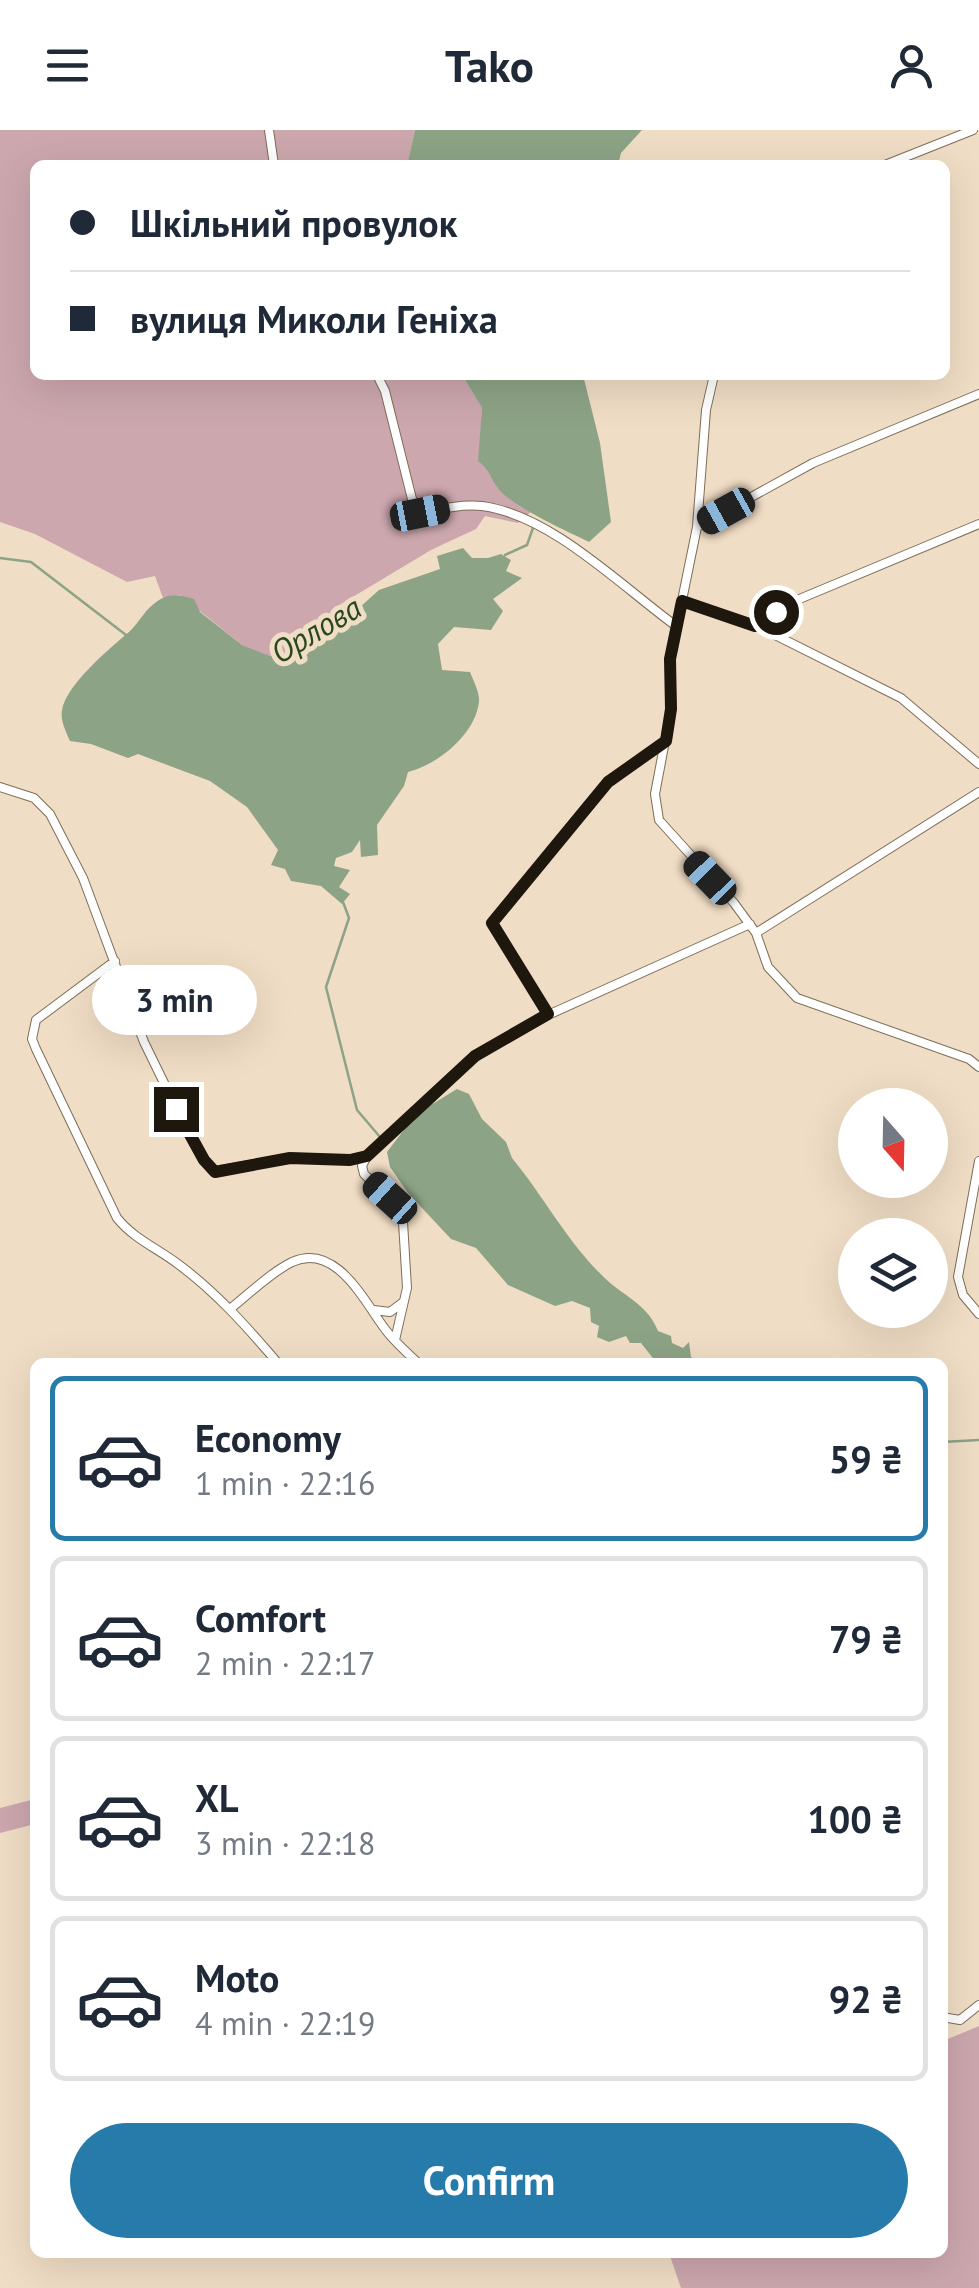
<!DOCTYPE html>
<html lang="en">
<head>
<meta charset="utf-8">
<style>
	:root { --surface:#fff; --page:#f2f2f3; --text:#1f2937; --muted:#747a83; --line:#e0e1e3; --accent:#277bab }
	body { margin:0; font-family:"PT Sans",sans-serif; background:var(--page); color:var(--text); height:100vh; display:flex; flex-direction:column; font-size:38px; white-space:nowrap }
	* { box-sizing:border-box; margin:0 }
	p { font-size:32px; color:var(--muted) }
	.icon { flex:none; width:55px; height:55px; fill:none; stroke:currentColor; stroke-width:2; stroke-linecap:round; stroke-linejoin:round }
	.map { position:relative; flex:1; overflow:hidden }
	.drawer { position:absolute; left:30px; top:1228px; width:918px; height:900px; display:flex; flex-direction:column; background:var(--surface); border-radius:15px; box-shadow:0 10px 40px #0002 }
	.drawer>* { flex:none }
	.guide { position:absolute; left:30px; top:30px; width:920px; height:220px; border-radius:15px; box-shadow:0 10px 40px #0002; display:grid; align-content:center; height:220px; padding:0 40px; background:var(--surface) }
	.needle { width:65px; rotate:160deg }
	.controls { position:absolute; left:838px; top:958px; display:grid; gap:20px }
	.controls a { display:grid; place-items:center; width:110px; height:110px; border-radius:50%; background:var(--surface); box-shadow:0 10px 40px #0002; font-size:50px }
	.end { position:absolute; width:45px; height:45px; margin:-22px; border:12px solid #1d170e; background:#fff; box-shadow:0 0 0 5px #fff }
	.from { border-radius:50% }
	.bubble { position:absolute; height:70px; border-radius:35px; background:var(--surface); box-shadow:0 10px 40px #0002; font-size:32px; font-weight:800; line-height:70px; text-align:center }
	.car { position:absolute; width:30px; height:60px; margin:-30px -15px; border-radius:12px; box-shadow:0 0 8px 2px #0007; background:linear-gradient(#222 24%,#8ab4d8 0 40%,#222 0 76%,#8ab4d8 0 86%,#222 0) }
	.guide b { display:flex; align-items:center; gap:35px; height:95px; font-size:38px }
	.guide b+b { border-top:2px solid var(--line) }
	.guide i { width:25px; height:25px; background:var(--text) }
	ul { padding:18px 0 0; list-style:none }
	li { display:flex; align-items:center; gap:30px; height:165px; margin:0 20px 15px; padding:0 20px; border:5px solid var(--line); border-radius:15px }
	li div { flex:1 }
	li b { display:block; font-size:38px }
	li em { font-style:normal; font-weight:800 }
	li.current { border-color:var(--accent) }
	li>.icon { width:90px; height:90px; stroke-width:1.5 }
	.button { display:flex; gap:20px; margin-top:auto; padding:20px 40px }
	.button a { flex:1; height:115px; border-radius:60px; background:var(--accent); color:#fff; font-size:40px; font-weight:800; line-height:115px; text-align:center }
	header { display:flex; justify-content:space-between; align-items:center; height:130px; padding:0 40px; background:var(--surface); font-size:45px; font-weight:800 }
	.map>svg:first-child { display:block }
</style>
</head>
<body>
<header><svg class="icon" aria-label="menu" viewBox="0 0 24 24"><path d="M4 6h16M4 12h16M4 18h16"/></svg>Tako<svg class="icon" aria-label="person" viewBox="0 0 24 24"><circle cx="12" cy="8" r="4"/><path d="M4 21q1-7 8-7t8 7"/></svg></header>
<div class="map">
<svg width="979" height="2158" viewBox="0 0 979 2158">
	<rect width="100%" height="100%" fill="#f0ddc5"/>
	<path fill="#cca7ae" d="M0,0H415L407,35H35V245H462L482,278L479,331L489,340L497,357L531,382L518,393L485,386L476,399L431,420L336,477L314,505L291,523L269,526L242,515L180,465L163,468L155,446L127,452L35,404L0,392Z
		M35,1669V1694L0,1703V1678Z
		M979,1896V2158H681L669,2123L942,2122L943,1911Z"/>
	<path fill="#8da386" d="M415,0H642L621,23L618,35H407Z
		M462,245H583L600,313L611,392L589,412C567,401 510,376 497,357C490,347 490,340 478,331L482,278Z
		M463,418L472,428H488L501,424L511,430L506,441L522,448L493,469L503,481L491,500L454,497L438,514L442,540L470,542C473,550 480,563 479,572C475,605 437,635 408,642L404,656L377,695L378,725L361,727L360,710L352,722L336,728L334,736L350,740L339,757L350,764L342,774L321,756L291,751L285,739L271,735L278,720L247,677L210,651L138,624L128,628L91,614L70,611C66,602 60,590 62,580C66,555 110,518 129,502C141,491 146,476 163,468C173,463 183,466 194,469L200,482L242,515L270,526L291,523L326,491L359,478L379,460L440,439L437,426Z
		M457,959L469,964L482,989L506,1012L512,1028C545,1068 570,1117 609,1152C628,1168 649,1177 658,1201L671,1206L672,1213L683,1218L689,1212L691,1227L700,1232H656L641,1213H630L626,1206L609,1212L597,1207L599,1196L591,1192L590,1178L572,1171L555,1176L508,1155L476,1118L451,1109L408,1063L390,1037L387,1022L416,984Z"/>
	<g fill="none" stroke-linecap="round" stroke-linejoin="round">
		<path stroke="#8da386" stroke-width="2.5" d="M505,425L527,415L533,398
			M0,428L31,432L126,505
			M343,772L349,788L326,857L357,980L380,1007
			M942,1312L979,1310"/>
		<g stroke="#7e6d58" stroke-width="10">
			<path id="street" d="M269,0L274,35
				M885,35L973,0
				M377,245L385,261L412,369L421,383C440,379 461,374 482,376C551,385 621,456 676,496
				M714,245L706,280L697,397L670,529L671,579L655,664L659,690L734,773L756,803L768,837L797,868L969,929L979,937
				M697,397L813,333L979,264
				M682,471L755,495L901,568L979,634
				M755,495L797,470L979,394
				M0,657L34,668L50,684L83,748L144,912L187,1000L204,1030L215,1041L290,1028L350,1030L367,1026L475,926L548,885L750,794
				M756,803L979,662
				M115,831L36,890L32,909L36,919L117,1088C134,1109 157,1118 178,1134C216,1162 247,1197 277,1232
				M548,885L492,793L608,652L666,611
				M367,1026L362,1036L364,1044L395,1073L403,1092L407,1158L395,1210
				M979,1031L958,1147L963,1165L979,1184
				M230,1179C249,1164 270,1143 292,1132C336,1112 364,1171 385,1199C394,1211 406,1222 417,1232
				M374,1180L390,1182L402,1173
				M942,1887L960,1890L979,1875"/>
		</g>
		<use href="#street" stroke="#fff" stroke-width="8"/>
	</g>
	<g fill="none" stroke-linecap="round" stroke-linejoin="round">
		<path stroke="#1d170e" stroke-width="12" d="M176,979L204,1030L215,1042L290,1028L350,1030L367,1026L475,926L548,884L492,793L608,652L666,611L671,579L670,529L682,471L755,496L776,482"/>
	</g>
	<g text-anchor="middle" stroke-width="10" stroke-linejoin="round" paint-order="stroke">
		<g font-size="32" font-style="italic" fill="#28491e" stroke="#f0ddc5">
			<text transform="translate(316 500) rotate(-31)" y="11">Орлова</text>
		</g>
	</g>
</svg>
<div class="controls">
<a><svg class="needle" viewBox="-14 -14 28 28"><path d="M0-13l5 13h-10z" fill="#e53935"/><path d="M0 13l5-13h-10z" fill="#747a83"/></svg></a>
<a><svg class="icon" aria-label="layers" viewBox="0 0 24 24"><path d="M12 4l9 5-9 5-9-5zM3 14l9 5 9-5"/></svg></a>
</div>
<i class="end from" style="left:776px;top:482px"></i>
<i class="end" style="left:176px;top:979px"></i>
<div class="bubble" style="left:92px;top:835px;width:165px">3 min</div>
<i class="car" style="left:726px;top:381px;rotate:241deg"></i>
<i class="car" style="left:420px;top:383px;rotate:79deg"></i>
<i class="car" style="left:710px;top:748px;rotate:316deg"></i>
<i class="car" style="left:390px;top:1068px;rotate:312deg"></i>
<div class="guide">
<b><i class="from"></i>Шкільний провулок</b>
<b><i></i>вулиця Миколи Геніха</b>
</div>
<section class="drawer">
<ul>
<li class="current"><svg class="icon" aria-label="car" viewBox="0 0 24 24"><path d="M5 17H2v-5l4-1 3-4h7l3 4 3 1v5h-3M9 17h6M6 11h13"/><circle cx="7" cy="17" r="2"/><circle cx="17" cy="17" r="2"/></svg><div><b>Economy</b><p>1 min · 22:16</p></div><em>59 ₴</em></li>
<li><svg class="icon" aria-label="car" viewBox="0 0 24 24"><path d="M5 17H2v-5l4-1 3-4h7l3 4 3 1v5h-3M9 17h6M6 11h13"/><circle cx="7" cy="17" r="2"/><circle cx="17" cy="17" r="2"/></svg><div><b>Comfort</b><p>2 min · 22:17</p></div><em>79 ₴</em></li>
<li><svg class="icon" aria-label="car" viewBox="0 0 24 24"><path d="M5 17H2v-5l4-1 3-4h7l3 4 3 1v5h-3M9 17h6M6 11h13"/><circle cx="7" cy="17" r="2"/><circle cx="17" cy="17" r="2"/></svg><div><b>XL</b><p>3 min · 22:18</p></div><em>100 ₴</em></li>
<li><svg class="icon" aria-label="car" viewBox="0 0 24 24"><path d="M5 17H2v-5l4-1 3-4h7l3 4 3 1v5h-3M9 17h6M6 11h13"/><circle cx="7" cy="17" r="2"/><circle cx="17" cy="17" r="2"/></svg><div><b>Moto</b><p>4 min · 22:19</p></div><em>92 ₴</em></li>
</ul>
<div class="button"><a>Confirm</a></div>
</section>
</div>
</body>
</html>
